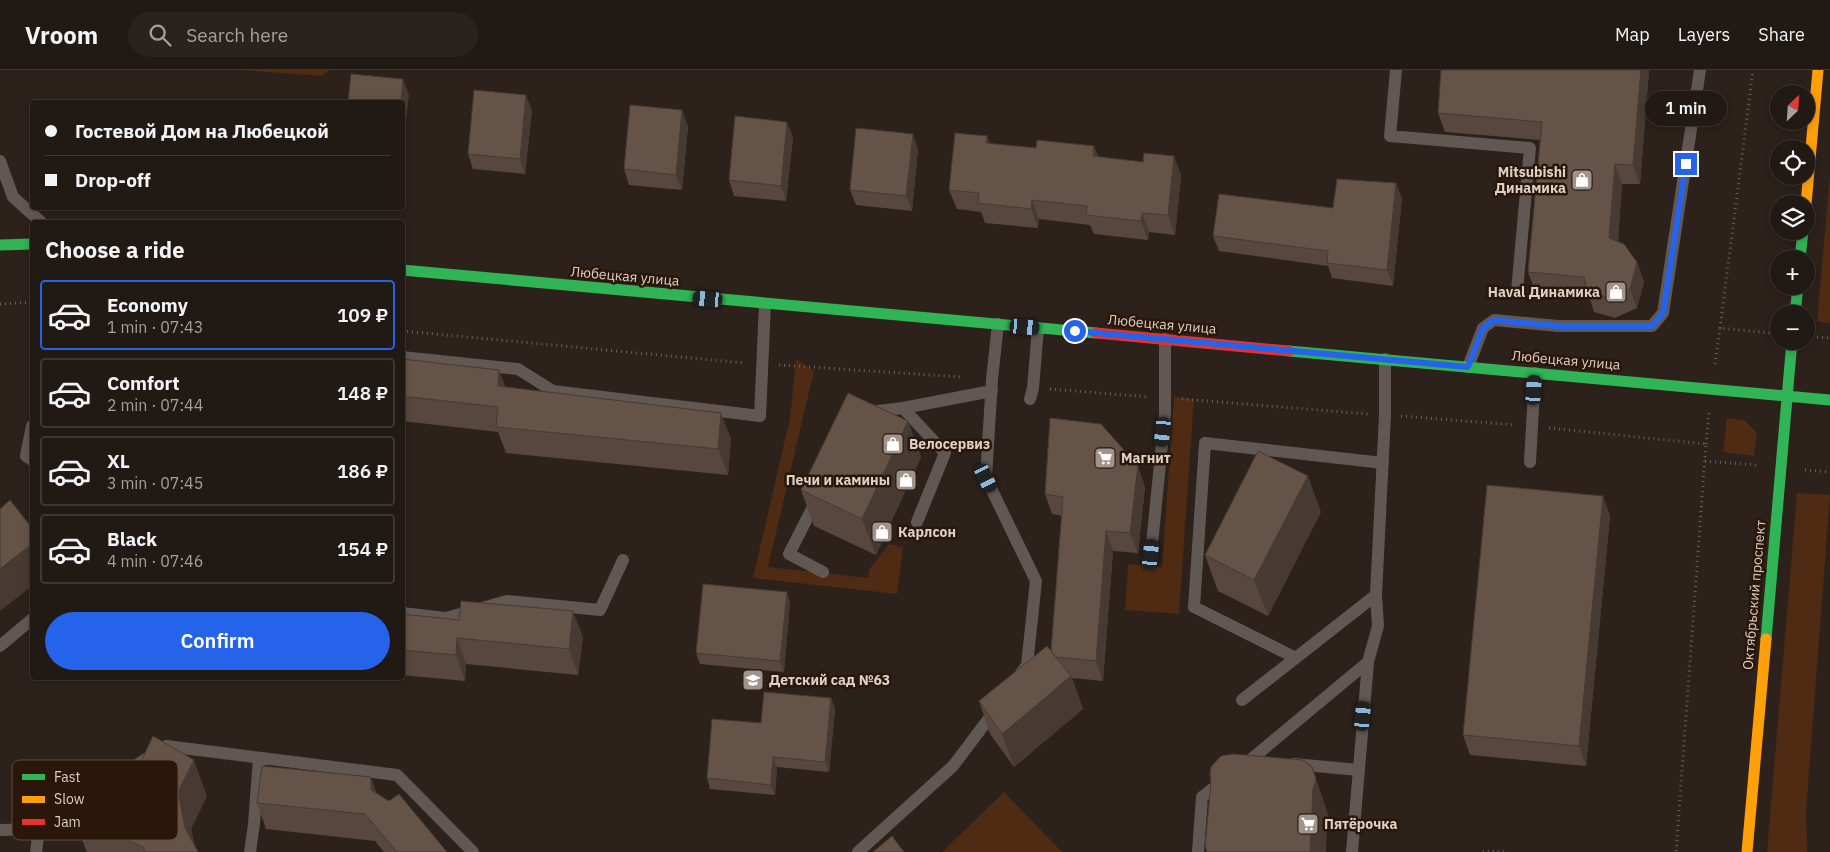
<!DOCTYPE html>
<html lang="en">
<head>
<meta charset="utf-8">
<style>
	:root { --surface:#211914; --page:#29221d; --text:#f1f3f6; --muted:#a2a0a0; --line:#3e3834; --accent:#2563eb }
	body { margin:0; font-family:"IBM Plex Sans",sans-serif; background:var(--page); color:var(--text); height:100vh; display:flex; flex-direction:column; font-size:19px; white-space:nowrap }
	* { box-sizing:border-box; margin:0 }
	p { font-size:16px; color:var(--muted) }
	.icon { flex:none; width:28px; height:28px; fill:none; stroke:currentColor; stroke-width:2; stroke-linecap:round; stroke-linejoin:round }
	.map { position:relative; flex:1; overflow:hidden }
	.details { position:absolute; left:30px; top:150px; width:375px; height:460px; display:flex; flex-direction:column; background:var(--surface); border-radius:5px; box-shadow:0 2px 8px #0003,0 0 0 1px var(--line) }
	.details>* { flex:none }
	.banner { position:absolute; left:30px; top:30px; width:375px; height:110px; border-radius:5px; box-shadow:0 2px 8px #0003,0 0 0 1px var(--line); display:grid; align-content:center; height:110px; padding:0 15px; background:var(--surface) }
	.needle { width:32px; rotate:25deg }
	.controls { position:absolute; left:1770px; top:15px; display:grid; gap:10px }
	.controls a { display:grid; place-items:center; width:45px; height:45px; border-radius:50%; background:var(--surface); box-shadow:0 2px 8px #0003,0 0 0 1px var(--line); font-size:25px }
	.end { position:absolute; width:22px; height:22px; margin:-11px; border:6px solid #2563eb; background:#fff; box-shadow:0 0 0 2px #fff }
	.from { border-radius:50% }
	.bubble { position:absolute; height:35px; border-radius:18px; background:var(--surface); box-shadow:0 2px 8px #0003,0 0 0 1px var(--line); font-size:16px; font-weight:600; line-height:35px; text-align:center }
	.car { position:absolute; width:15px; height:30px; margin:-15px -8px; border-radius:6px; box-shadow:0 0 4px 1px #0007; background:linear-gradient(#222 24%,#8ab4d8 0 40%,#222 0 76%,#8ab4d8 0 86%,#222 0) }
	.banner b { display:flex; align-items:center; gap:18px; height:48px; font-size:19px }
	.banner b+b { border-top:1px solid var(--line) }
	.banner i { width:12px; height:12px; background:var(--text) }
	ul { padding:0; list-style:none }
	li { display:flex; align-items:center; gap:15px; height:70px; margin:0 10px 8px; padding:0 5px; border:2px solid var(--line); border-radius:5px }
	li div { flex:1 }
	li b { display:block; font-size:19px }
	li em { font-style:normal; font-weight:600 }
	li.selected { border-color:var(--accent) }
	li>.icon { width:45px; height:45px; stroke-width:1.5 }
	h2 { padding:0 15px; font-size:22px; line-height:60px }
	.action { display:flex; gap:10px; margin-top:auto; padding:10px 15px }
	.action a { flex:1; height:58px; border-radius:30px; background:var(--accent); color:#fff; font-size:20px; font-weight:600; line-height:58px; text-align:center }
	header { display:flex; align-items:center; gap:30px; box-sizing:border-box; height:70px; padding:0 25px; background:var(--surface); border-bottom:1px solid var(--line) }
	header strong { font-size:24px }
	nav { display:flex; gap:28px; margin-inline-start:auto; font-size:18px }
	.search { width:350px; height:45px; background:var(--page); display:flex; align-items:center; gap:12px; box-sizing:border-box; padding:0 18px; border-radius:28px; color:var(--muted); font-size:19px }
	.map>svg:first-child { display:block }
</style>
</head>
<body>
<header>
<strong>Vroom</strong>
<div class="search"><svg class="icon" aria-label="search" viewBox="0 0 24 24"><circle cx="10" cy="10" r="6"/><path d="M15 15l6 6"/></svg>Search here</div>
<nav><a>Map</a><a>Layers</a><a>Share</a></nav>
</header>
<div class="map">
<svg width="1830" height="782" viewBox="0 0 1830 782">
	<rect width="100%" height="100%" fill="#2c211b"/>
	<path fill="#4e2b12" d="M241,0H330L322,6Z
		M1830,104V253L1817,252Z
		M796,289L814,301L768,497L868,508L869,500L889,474L903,477L897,524L753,508L790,348Z
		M1174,327L1194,329L1179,544L1125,540L1128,494L1162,497Z
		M1727,348L1744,350L1757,363L1754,386L1723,382Z
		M1797,423L1830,425L1806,743L1807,782H1767Z
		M1004,722L1062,782H942Z"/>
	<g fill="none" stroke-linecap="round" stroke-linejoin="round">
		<path stroke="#69615c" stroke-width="3" stroke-dasharray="1 4" stroke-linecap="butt" d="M0,234L32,232
			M1720,258L1753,0
			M402,261L745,293
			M1817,267L1830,268
			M1715,294L1720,258L1770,263
			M779,295L962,307
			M1050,319L1149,327
			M1182,329L1368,344
			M1401,346L1515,355
			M1549,358L1706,374L1676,782
			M1706,374L1709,342
			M1705,391L1756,395
			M1805,400L1830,402
			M1483,782L1485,781L1508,782"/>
		<path stroke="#625853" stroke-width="12" d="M1396,0L1390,66L1530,78L1517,221
			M0,91L13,127L41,152
			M998,254L992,309L986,408L1036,511L1027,595L1019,606
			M402,287L518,299L553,321L760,346L765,234
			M1468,297L1483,258L1494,250L1558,256H1652L1663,243L1700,0
			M1030,329L1033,318L1038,258
			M903,338L945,383L917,452
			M869,342L903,338L992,321
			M32,356L26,386L32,390
			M1530,392L1535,303
			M817,429L789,484L823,502
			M1151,484L1165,344V269
			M402,543L446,548L507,531L600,540L623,490
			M0,576L32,549
			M1296,588L1194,537L1205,373L1383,393
			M1242,630L1376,525
			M1249,691L1368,592
			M1294,694L1359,700
			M0,760L39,759L166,676L397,705L473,782
			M36,782L39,759
			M250,782L254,754L259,688
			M858,782L953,696L996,639
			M1198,782L1202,727L1224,710
			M1352,782L1368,592L1378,556L1376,525L1385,345V289"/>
		<path stroke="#30b455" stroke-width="11" d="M0,175L32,174
			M1800,189L1803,161
			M402,200L1096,263
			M1795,244L1798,216
			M1289,281L1830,330
			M1766,569L1792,271"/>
		<path stroke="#ff9f0a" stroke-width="11" d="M1806,134L1818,0
			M1747,782L1766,569"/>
		<path stroke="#e5322d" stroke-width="11" d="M1096,263L1289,281"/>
	</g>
	<path fill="#57473e" d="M1649,0L1640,114H1622L1618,171L1637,192L1644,212L1637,238L1615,248L1594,242L1589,226L1535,221L1528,202L1540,70L1445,62L1438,43Z
		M532,40L525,104L473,99L468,84Z
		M688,56L682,120L629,115L624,99Z
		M987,66L990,74L1036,78L1094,76L1098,87L1143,92L1174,86L1181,106L1175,165L1149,162L1148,170L1094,164L1090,155L1039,149L1038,158L985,153L981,142L957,139L949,120Z
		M793,67L786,131L734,126L729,110Z
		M918,79L912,141L856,135L850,120Z
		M1402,128L1393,216L1332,208L1328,196L1219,181L1213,166L1333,138Z
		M402,289L505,317L731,369L728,405L506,383L498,362L402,351Z
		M908,351L921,387L876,485L814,456L801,420Z
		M1145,417L1138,483L1113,481L1103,611L1072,608L1083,639L1014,697L990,664L979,631L1051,581L1062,446L1052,444L1045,424Z
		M1603,426L1610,446L1586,696L1470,685L1463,665Z
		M1321,442L1268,546L1218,521L1205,485Z
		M787,522L790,532L784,602L700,594L696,583Z
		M402,544L583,567L578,605L466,594L465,611L402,605Z
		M831,628L835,639L829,702L777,697L775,725L710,719L707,708L761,653Z
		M377,724L447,782H384L375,771L266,759L257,733Z
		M207,726L191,759L195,777L198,782H87L80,765Z"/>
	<path fill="#473a32" d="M1641,0H1649L1640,114L1633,95Z
		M403,9L409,25L402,86V32H401Z
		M526,25L532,40L525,104L520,89Z
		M682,40L688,56L682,120L676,105Z
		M787,52L793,67L786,131L781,116Z
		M913,64L918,79L912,141L906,126Z
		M987,66L994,86L986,73Z
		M1094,76L1102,96L1093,86Z
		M1174,86L1181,106L1175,165L1168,145Z
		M1615,94L1622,114L1616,188L1609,168Z
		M1396,113L1402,128L1393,216L1387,200Z
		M1032,130L1039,149L1038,158L1031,139Z
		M1142,143L1149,162L1148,170L1141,151Z
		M1637,192L1644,212L1637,238L1630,219Z
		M499,300L509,326L498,316Z
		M721,343L731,369L728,405L718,379Z
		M908,351L921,387L876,485L862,449Z
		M1138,396L1145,417L1138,483L1130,463Z
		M1308,406L1321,442L1268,546L1254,510Z
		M1603,426L1610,446L1586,696L1579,676Z
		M1106,461L1113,481L1103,611L1096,591Z
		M32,474V516L0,541V499Z
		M787,522L790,532L784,602L780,591Z
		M573,541L583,567L578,605L569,579Z
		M457,568L466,594L465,611L456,585Z
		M1071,606L1083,639L1014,697L1002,664Z
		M831,628L835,639L829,702L825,692Z
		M773,687L777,697L775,725L771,715Z
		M194,690L207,726L191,759L196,782L185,758L178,722Z
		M1312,697L1329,747L1327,757L1326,782H1310Z
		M371,707L380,733L371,720Z"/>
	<path fill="#655348" stroke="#473a32" d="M1441,0H1641L1633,95L1615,94L1609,168L1624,174L1637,192L1630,219L1608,228L1587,222L1584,207L1528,202L1542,52L1438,43Z
		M351,4L403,9L401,32H348Z
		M474,20L526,25L520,89L468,84Z
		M630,35L682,40L676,105L624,99Z
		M735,46L787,52L781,116L729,110Z
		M856,58L913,64L906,126L850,120Z
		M955,63L987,66L986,73L1036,78L1037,70L1094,76L1093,86L1143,92L1144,83L1174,86L1168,145L1142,143L1141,151L1086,145L1087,136L1032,130L1031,139L978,133L979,123L949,120Z
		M1337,109L1396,113L1387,200L1327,193L1328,181L1213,166L1219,124L1333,138Z
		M402,289L499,300L498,316L721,343L718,379L496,357L498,337L402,326Z
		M848,323L908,351L862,449L801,420Z
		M1050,348L1101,354L1138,396L1130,463L1106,461L1096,591L1056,587L1051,581L1063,427L1045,424Z
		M1258,381L1308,406L1254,510L1205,485Z
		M1487,415L1603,426L1579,676L1463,665Z
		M10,430L32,458V474L0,499V439Z
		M703,514L787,522L780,591L696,583Z
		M461,531L573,541L569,579L457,568L456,585L402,580V544L459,550Z
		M1047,576L1071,606L1002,664L979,631Z
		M764,622L831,628L825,692L773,687L771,715L707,708L712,649L761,653Z
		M153,666L194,690L178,722L185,758L198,782H145L143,777L113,763L80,765L76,721L106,720L136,702Z
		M1233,684L1303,690L1312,697L1316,709L1313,719L1310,782H1207L1205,776L1211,713L1210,705L1211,697L1221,686Z
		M262,696L371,707V720L389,731L399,724L447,782H397L365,744L257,733Z
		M892,766L904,782H873Z"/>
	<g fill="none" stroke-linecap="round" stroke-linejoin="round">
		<path stroke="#2563eb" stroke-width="6" d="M1075,261L1468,297L1483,258L1494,250L1558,256H1652L1663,243L1686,94"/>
	</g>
	<defs>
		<g id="shop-square" transform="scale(1.125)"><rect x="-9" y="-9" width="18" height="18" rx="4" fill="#9f938b" stroke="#2a1709"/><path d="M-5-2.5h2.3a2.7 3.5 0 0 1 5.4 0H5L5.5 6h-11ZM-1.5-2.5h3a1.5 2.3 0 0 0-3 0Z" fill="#fff"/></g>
		<g id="supermarket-square" transform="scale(1.125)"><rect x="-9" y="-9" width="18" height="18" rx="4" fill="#9f938b" stroke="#2a1709"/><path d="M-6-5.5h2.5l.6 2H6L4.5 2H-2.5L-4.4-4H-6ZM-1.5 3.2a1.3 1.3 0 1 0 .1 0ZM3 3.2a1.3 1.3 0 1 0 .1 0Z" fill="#fff"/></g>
		<g id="school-square" transform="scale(1.125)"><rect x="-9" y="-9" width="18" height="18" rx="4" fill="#9f938b" stroke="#2a1709"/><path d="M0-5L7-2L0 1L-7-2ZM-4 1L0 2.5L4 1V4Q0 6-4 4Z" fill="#fff"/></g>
	</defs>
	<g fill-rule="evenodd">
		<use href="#shop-square" x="1582" y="110"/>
		<use href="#shop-square" x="1616" y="222"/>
		<use href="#shop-square" x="893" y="374"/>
		<use href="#supermarket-square" x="1105" y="388"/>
		<use href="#shop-square" x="906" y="410"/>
		<use href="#shop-square" x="882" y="462"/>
		<use href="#school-square" x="753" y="610"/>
		<use href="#supermarket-square" x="1308" y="754"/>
	</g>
	<g text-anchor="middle" stroke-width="5" stroke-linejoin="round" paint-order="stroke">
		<g font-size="14" font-weight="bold" fill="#ddd0c7" stroke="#2a1709" text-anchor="start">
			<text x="1566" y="107" text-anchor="end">Mitsubishi<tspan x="1566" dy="16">Динамика</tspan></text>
			<text x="1600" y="227" text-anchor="end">Haval Динамика</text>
			<text x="909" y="379">Велосервиз</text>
			<text x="1121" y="393">Магнит</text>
			<text x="890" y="415" text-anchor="end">Печи и камины</text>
			<text x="898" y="467">Карлсон</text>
			<text x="769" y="615">Детский сад №63</text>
			<text x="1324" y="759">Пятёрочка</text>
		</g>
		<g font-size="14" fill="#ddd0c7" stroke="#2a1709">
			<text transform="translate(625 206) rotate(5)" y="5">Любецкая улица</text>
			<text transform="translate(1162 254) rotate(5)" y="5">Любецкая улица</text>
			<text transform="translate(1566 290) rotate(5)" y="5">Любецкая улица</text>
			<text transform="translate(1754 525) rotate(-85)" y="5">Октябрьский проспект</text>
		</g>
	</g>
	<rect x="12" y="690" width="166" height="80" rx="8" fill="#2a1709" stroke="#604e42" stroke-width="1"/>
	<rect x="22" y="704" width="23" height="6" fill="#30b455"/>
	<rect x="22" y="726" width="23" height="7" fill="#ff9f0a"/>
	<rect x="22" y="749" width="23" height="6" fill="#e5322d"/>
	<g font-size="14" fill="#ddd0c7">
		<text x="54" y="712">Fast</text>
		<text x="54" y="734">Slow</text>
		<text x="54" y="757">Jam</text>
	</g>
</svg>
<div class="controls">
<a><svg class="needle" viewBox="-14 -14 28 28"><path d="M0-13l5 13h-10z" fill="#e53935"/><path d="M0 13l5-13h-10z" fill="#a2a0a0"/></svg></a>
<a><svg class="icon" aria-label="locate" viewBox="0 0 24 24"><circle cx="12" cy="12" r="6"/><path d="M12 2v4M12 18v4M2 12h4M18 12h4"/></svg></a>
<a><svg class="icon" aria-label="layers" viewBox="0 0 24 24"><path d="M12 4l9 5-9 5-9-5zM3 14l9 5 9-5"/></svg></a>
<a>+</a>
<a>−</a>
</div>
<i class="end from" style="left:1075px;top:261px"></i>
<i class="end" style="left:1686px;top:94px"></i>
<div class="bubble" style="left:1645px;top:21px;width:82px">1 min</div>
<i class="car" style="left:708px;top:229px;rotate:275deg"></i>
<i class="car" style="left:1025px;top:257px;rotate:95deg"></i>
<i class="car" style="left:1534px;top:320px;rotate:4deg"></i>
<i class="car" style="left:1163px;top:362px;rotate:186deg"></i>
<i class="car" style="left:986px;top:408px;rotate:154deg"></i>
<i class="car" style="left:1151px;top:484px;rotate:6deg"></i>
<i class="car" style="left:1363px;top:646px;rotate:5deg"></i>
<div class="banner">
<b><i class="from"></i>Гостевой Дом на Любецкой</b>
<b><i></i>Drop-off</b>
</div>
<section class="details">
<h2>Choose a ride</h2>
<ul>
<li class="selected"><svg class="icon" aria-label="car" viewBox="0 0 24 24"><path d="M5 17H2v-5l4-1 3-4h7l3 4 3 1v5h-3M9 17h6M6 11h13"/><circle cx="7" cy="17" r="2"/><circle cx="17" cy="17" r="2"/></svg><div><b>Economy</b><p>1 min · 07:43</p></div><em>109 ₽</em></li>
<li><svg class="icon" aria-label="car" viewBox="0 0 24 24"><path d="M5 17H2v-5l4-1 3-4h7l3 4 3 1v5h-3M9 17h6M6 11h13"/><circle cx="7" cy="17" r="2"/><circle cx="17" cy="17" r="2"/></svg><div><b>Comfort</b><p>2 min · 07:44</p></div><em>148 ₽</em></li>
<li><svg class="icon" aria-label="car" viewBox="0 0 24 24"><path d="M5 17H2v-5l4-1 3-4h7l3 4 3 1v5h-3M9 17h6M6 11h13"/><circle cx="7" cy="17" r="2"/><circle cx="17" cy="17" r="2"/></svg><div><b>XL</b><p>3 min · 07:45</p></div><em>186 ₽</em></li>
<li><svg class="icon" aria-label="car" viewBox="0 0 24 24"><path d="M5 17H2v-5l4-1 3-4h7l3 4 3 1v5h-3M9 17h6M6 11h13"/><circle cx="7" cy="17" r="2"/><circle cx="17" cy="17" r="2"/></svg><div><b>Black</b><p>4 min · 07:46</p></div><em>154 ₽</em></li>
</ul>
<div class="action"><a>Confirm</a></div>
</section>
</div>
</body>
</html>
